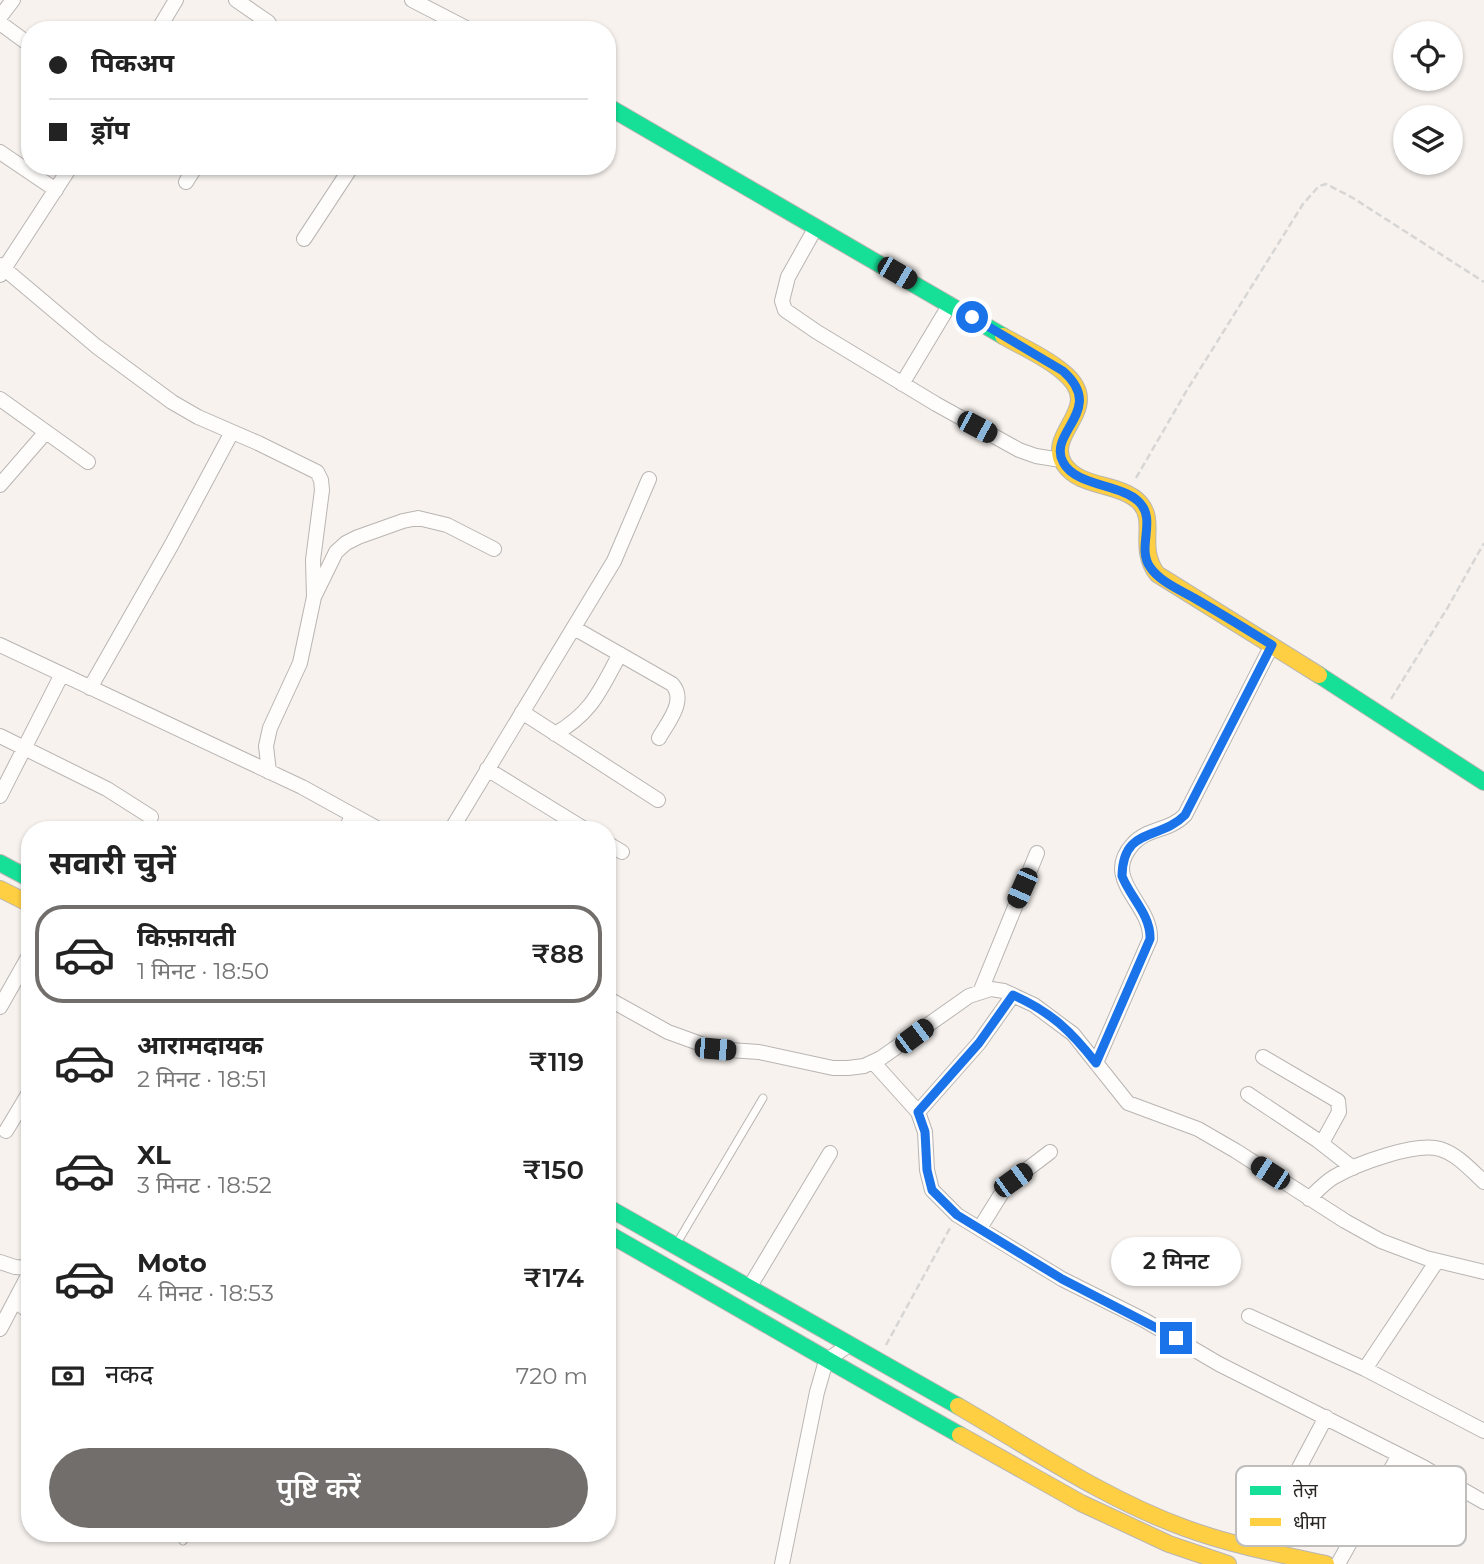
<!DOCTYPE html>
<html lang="hi">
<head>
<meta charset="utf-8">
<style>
	:root { --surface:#fff; --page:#f2f2f2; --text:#222; --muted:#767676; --line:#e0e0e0; --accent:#726e6b }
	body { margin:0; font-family:Montserrat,"Noto Sans Devanagari",sans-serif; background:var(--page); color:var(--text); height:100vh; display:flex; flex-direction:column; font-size:26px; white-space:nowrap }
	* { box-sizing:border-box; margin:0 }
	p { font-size:23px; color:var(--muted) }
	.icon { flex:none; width:38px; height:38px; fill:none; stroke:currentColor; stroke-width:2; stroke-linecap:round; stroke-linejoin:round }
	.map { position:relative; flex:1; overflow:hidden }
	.side { position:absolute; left:21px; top:821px; width:595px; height:721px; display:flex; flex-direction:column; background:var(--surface); border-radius:28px; box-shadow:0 2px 5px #0004 }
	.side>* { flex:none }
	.top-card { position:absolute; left:21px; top:21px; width:595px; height:154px; border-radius:28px; box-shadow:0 2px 5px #0004; display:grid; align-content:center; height:154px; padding:0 28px; background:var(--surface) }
	.tools { position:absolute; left:1393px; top:21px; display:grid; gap:14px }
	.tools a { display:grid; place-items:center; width:70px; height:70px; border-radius:50%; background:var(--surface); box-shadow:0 2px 5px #0004; font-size:35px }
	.end { position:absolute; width:32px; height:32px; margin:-16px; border:9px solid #1a73e8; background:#fff; box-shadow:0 0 0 4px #fff }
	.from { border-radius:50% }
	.bubble { position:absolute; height:49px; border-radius:24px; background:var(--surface); box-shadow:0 2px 5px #0004; font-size:23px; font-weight:600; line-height:49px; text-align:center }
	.car { position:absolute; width:21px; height:42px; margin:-21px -10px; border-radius:9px; box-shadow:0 0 5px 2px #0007; background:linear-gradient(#222 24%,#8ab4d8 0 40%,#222 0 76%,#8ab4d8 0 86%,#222 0) }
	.top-card b { display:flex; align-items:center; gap:24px; height:66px; font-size:26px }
	.top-card b+b { border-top:2px solid var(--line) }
	.top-card i { width:18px; height:18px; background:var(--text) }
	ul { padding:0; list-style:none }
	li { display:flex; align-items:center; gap:21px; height:98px; margin:0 14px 10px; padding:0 14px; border:4px solid transparent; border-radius:28px }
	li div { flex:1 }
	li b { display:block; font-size:26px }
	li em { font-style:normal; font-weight:600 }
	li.active { border-color:var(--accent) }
	li>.icon { width:63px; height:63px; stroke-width:1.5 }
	h2 { padding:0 28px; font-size:32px; line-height:84px }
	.pay { display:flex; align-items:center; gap:18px; height:77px; padding:0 28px; font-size:26px }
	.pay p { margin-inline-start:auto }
	.action { display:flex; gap:14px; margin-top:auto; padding:14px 28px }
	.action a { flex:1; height:80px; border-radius:42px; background:var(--accent); color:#fff; font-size:28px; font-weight:600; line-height:80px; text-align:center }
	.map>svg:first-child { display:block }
</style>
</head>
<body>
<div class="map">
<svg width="1484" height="1564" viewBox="0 0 1484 1564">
	<rect width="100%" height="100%" fill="#f7f2ee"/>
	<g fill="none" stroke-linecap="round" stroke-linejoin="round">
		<g stroke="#b8b5b2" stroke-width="9">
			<path id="lane" d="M341,830L350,813
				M677,1243L763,1098
				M183,1541L188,1533"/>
		</g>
		<g stroke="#b8b5b2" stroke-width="16">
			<path id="street" d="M236,0L268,22L273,30
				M412,0L470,30
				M0,17L13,0
				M0,23L30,45
				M158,30L176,0
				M0,152L56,190
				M186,182L196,166
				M816,227L788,277L782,301L785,310L817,332L936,404L1019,450L1036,456L1061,460
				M304,239L352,166
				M0,265L96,346L172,402L198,417L258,443L317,472L321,480L322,490L313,560L314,597
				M0,275L71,166
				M902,384L950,304
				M0,399L88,462
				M0,485L45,433
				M574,628L672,684C687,700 668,722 659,738
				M0,645L302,787L380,830
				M90,688L172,544L232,432
				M522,712L658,800
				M555,734C593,712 600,690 620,654
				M0,736L107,789L151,817
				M487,769L586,830
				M269,772L266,746L270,728L300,663L314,597L336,552L346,543L358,537L403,521L418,518L447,525L494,549
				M0,796L62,674
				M451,830L614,561L649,479
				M607,843L622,852
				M981,990L1037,853
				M607,998L668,1032L715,1049L759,1052L833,1068H848L864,1066L881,1058L969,996L991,989L1004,991L1034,1005L1073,1034L1128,1103L1198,1129L1236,1151L1345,1221L1381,1241L1426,1258L1484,1272
				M0,1007L30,954
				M1263,1057L1338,1101L1339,1112L1322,1143
				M873,1062L918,1112L925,1132L927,1170L932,1190L957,1215L1062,1279L1144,1320L1219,1364L1423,1467L1484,1502
				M1096,1063L1150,939C1152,903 1100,880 1133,844C1147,828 1170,831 1185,815L1272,645
				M1248,1094L1317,1140L1353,1168
				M918,1112L979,1043L1013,995
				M6,1131L30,1091
				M1309,1199C1317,1191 1325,1182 1334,1177C1356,1164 1415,1142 1440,1149C1457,1154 1471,1170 1484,1182
				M980,1228L1003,1191L1013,1180L1050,1152
				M0,1262L15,1267L30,1268
				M749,1288L830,1153
				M15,1301L30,1312
				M1249,1316L1365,1369L1484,1431
				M0,1329L30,1272
				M1365,1369L1437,1261
				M1256,1549L1326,1417
				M782,1564L817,1392L826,1361L850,1344
				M1338,1564L1399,1455"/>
		</g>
		<g stroke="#b8b5b2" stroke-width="18">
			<path id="fast" d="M607,106L1003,336
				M1319,675L1484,782
				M0,863L30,879
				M607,1207L958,1406
				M607,1233C725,1300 842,1369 960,1435"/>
		</g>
		<g stroke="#b8b5b2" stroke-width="18">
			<path id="slow" d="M1003,336C1022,347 1046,357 1063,372C1107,408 1044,432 1064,464C1080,489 1121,482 1140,503C1157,522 1137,547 1157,574L1319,675
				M0,889L30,904
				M958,1406C1032,1449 1105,1499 1185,1528C1231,1545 1279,1554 1326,1564
				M960,1435L1081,1503L1169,1544L1228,1564"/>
		</g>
		<path stroke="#d8d6d5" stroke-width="2.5" stroke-dasharray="7 3.5" stroke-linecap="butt" d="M1136,478L1187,390L1303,204L1319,186L1326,184L1353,198L1484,282
			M1391,699L1448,607L1484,543
			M886,1345L950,1228"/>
		<use href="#lane" stroke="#fefdfc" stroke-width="7"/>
		<use href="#street" stroke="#fefdfc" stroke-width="14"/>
		<use href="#fast" stroke="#16e098" stroke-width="16"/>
		<use href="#slow" stroke="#ffcf43" stroke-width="16"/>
	</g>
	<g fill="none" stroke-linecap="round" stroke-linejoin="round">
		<path stroke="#1a73e8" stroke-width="9" d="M972,317L1063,371C1107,410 1047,432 1063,462C1075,486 1120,484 1138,501C1158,519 1136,547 1150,567C1159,581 1180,590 1194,598C1220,613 1246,629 1272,645L1185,815C1160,841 1123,826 1122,876C1130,897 1151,915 1150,939L1096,1063C1071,1031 1051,1012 1013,995L979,1043L918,1112L925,1132L927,1170L932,1190L957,1215L1062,1279L1176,1338"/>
	</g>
	<rect x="1236" y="1466" width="230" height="80" rx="10" fill="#fff" stroke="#bfbebd" stroke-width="2"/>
	<rect x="1250" y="1486" width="31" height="9" fill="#16e098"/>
	<rect x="1250" y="1518" width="31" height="8" fill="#ffcf43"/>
	<g font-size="19" fill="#2a2724">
		<text x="1293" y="1497">तेज़</text>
		<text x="1293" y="1529">धीमा</text>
	</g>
</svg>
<div class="tools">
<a><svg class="icon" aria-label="locate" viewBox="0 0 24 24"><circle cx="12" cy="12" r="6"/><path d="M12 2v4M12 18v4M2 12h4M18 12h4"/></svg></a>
<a><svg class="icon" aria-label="layers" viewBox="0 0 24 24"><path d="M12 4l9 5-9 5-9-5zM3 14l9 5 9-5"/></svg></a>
</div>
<i class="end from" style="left:972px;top:317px"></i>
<i class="end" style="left:1176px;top:1338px"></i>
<div class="bubble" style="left:1111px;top:1237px;width:130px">2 मिनट</div>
<i class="car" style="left:897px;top:273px;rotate:120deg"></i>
<i class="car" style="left:977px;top:427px;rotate:118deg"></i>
<i class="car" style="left:1022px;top:888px;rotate:204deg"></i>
<i class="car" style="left:914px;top:1036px;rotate:53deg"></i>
<i class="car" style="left:715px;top:1049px;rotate:95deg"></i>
<i class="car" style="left:1270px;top:1173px;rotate:303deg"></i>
<i class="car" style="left:1013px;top:1180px;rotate:54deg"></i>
<div class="top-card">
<b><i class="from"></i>पिकअप</b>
<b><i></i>ड्रॉप</b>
</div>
<section class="side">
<h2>सवारी चुनें</h2>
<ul>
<li class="active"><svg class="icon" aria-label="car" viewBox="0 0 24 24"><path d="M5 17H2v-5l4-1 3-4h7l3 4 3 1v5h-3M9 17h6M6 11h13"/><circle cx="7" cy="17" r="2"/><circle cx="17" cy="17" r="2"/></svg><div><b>किफ़ायती</b><p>1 मिनट · 18:50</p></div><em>₹88</em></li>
<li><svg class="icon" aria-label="car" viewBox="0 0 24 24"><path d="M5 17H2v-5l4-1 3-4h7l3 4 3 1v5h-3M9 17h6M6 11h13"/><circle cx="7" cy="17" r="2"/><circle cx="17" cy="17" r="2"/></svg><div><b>आरामदायक</b><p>2 मिनट · 18:51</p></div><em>₹119</em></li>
<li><svg class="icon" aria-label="car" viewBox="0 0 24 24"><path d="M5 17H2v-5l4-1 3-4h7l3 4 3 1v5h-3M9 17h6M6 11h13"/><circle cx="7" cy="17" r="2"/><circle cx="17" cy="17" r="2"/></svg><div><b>XL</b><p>3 मिनट · 18:52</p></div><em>₹150</em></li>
<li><svg class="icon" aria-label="car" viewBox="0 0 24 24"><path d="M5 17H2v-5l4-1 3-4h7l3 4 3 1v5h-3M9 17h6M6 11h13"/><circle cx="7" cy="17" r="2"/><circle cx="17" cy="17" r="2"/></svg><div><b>Moto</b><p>4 मिनट · 18:53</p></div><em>₹174</em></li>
</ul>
<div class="pay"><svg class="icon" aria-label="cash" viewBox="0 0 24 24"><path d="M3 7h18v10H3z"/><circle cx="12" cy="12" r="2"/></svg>नकद<p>720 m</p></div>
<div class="action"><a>पुष्टि करें</a></div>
</section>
</div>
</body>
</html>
